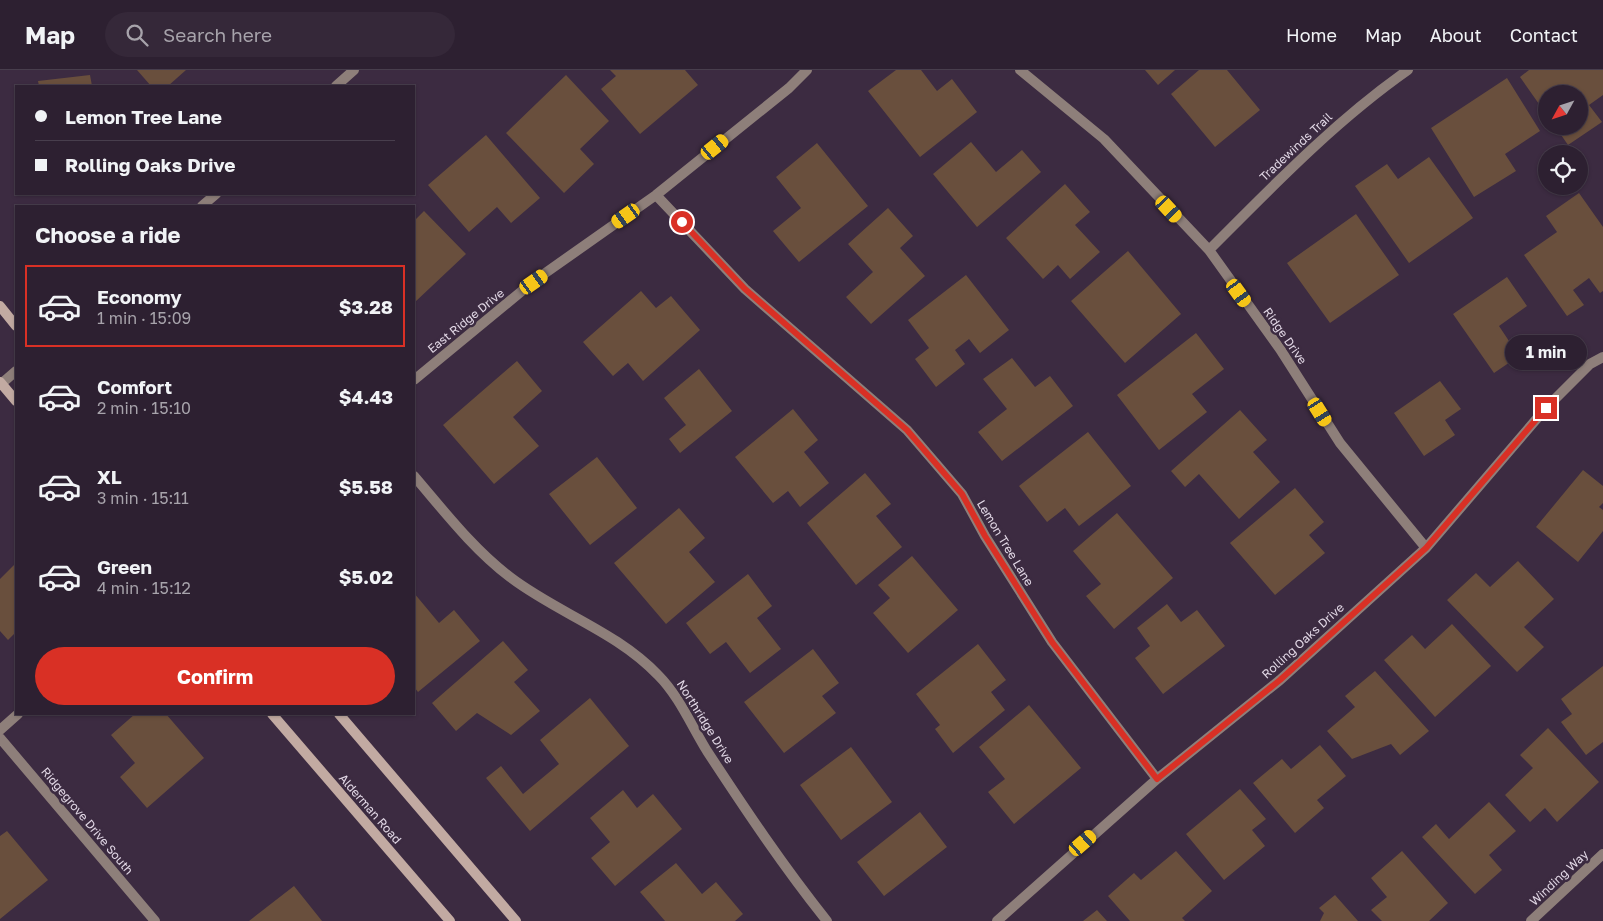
<!DOCTYPE html>
<html lang="en">
<head>
<meta charset="utf-8">
<style>
	:root { --surface:#2d2031; --page:#352839; --text:#f1f3f6; --muted:#a7a3ab; --line:#483e4d; --accent:#d93025 }
	body { margin:0; font-family:"Golos Text",sans-serif; background:var(--page); color:var(--text); height:100vh; display:flex; flex-direction:column; font-size:19px; white-space:nowrap }
	* { box-sizing:border-box; margin:0 }
	p { font-size:16px; color:var(--muted) }
	.icon { flex:none; width:28px; height:28px; fill:none; stroke:currentColor; stroke-width:2; stroke-linecap:round; stroke-linejoin:round }
	.map { position:relative; flex:1; overflow:hidden }
	.drawer { position:absolute; left:15px; top:135px; width:400px; height:510px; display:flex; flex-direction:column; background:var(--surface); border-radius:0px; box-shadow:0 1px 4px #0004,0 0 0 1px var(--line) }
	.drawer>* { flex:none }
	.banner { position:absolute; left:15px; top:15px; width:400px; height:110px; border-radius:0px; box-shadow:0 1px 4px #0004,0 0 0 1px var(--line); display:grid; align-content:center; height:110px; padding:0 20px; background:var(--surface) }
	.needle { width:32px; rotate:230deg }
	.fabs { position:absolute; left:1538px; top:15px; display:grid; gap:10px }
	.fabs a { display:grid; place-items:center; width:50px; height:50px; border-radius:50%; background:var(--surface); box-shadow:0 1px 4px #0004,0 0 0 1px var(--line); font-size:25px }
	.end { position:absolute; width:22px; height:22px; margin:-11px; border:6px solid #d93025; background:#fff; box-shadow:0 0 0 2px #fff }
	.from { border-radius:50% }
	.bubble { position:absolute; height:35px; border-radius:18px; background:var(--surface); box-shadow:0 1px 4px #0004,0 0 0 1px var(--line); font-size:16px; font-weight:700; line-height:35px; text-align:center }
	.car { position:absolute; width:15px; height:30px; margin:-15px -8px; border-radius:6px; box-shadow:0 0 4px 1px #0007; background:linear-gradient(#f5c518 24%,#345 0 40%,#f5c518 0 76%,#345 0 86%,#f5c518 0) }
	.banner b { display:flex; align-items:center; gap:18px; height:48px; font-size:19px }
	.banner b+b { border-top:1px solid var(--line) }
	.banner i { width:12px; height:12px; background:var(--text) }
	ul { padding:0; list-style:none }
	li { display:flex; align-items:center; gap:15px; height:82px; margin:0 10px 8px; padding:0 10px; border:2px solid transparent; border-radius:0px }
	li div { flex:1 }
	li b { display:block; font-size:19px }
	li em { font-style:normal; font-weight:700 }
	li.selected { border-color:var(--accent) }
	li>.icon { width:45px; height:45px; stroke-width:1.5 }
	h2 { padding:0 20px; font-size:22px; line-height:60px }
	.button { display:flex; gap:10px; margin-top:auto; padding:10px 20px }
	.button a { flex:1; height:58px; border-radius:30px; background:var(--accent); color:#fff; font-size:20px; font-weight:700; line-height:58px; text-align:center }
	header { display:flex; align-items:center; gap:30px; box-sizing:border-box; height:70px; padding:0 25px; background:var(--surface); border-bottom:1px solid var(--line) }
	header strong { font-size:24px }
	nav { display:flex; gap:28px; margin-inline-start:auto; font-size:18px }
	.search { width:350px; height:45px; background:var(--page); display:flex; align-items:center; gap:12px; box-sizing:border-box; padding:0 18px; border-radius:28px; color:var(--muted); font-size:19px }
	.map>svg:first-child { display:block }
</style>
</head>
<body>
<header>
<strong>Map</strong>
<div class="search"><svg class="icon" aria-label="search" viewBox="0 0 24 24"><circle cx="10" cy="10" r="6"/><path d="M15 15l6 6"/></svg>Search here</div>
<nav><a>Home</a><a>Map</a><a>About</a><a>Contact</a></nav>
</header>
<div class="map">
<svg width="1603" height="851" viewBox="0 0 1603 851">
	<rect width="100%" height="100%" fill="#3c2b41"/>
	<path fill="#694f3d" d="M137,0H186L168,16H151Z
		M610,0H685L698,15L640,64L601,19L616,6Z
		M896,0H921L937,21L952,9L977,42L920,87L868,21Z
		M1145,0H1175L1158,15Z
		M1199,0H1227L1260,40L1215,77L1171,24Z
		M1529,0H1603V25L1589,35L1602,52L1568,75L1555,56H1579V24H1546V44L1520,7Z
		M90,5L92,16H39L38,11Z
		M566,5L609,51L580,79L594,94L564,123L506,63Z
		M1507,8L1540,61L1505,84L1516,101L1474,127L1431,58Z
		M486,65L540,128L511,153L497,137L469,162L428,115Z
		M971,72L996,102L1022,80L1041,102L977,157L933,104Z
		M817,73L868,136L799,192L773,161L801,138L776,107Z
		M1429,87L1473,148L1409,193L1355,116L1387,94L1398,109Z
		M1065,114L1090,142L1075,155L1100,182L1070,209L1058,195L1043,209L1006,168Z
		M1579,123L1603,157V221L1600,223L1589,208L1573,220L1584,235L1567,246L1524,185L1557,162L1546,146Z
		M888,138L913,166L900,178L925,206L871,254L846,227L873,202L848,174Z
		M424,141L466,184L414,233V151Z
		M1356,144L1399,205L1330,253L1287,193Z
		M1128,181L1181,244L1125,293L1071,231Z
		M966,205L1009,260L980,283L969,269L955,280L965,294L936,317L915,289L929,278L908,250Z
		M1507,207L1527,236L1499,256L1519,286L1494,303L1453,244Z
		M641,221L656,238L671,226L700,260L643,311L628,293L613,306L583,272Z
		M1196,263L1224,299L1192,324L1207,342L1159,380L1117,325Z
		M1012,288L1035,317L1050,306L1073,336L1002,391L978,362L1007,339L983,309Z
		M517,291L542,321L513,347L539,376L494,414L443,355Z
		M699,299L732,341L680,383L669,369L686,355L664,328Z
		M1440,311L1461,339L1445,350L1455,365L1424,386L1394,343Z
		M793,339L818,370L804,382L829,413L800,437L788,421L773,433L735,387Z
		M1240,340L1267,370L1253,382L1280,412L1239,449L1199,404L1185,417L1171,401Z
		M1088,362L1131,416L1079,456L1065,438L1047,452L1019,416Z
		M597,387L637,438L590,475L549,424Z
		M1583,400L1603,416V433L1599,437L1603,440V461L1578,492L1536,457Z
		M865,403L891,434L876,446L902,477L856,515L807,453Z
		M1295,418L1324,452L1309,465L1325,483L1275,525L1230,473Z
		M679,438L705,468L689,482L715,512L666,554L614,493Z
		M1117,443L1173,508L1114,559L1086,526L1101,514L1073,481Z
		M912,486L958,540L908,583L873,543L890,528L878,515Z
		M1518,491L1554,529L1524,557L1544,577L1517,602L1447,530L1476,503L1490,517Z
		M16,493V562L8,570L0,561V509Z
		M748,504L772,536L757,548L781,579L750,603L726,572L710,584L686,553Z
		M414,523L439,553L454,540L480,571L418,622L414,617Z
		M1167,534L1181,552L1197,540L1225,576L1163,624L1135,588L1150,576L1137,558Z
		M1452,554L1491,596L1435,647L1384,590L1412,565L1425,579Z
		M503,571L528,600L514,612L540,641L511,665L477,643L456,661L432,633Z
		M978,574L1006,610L991,622L1005,640L953,683L935,659L940,655L916,624Z
		M813,579L839,613L822,626L836,643L784,683L744,632Z
		M1603,596V672L1586,685L1561,652L1572,644L1561,629Z
		M1375,601L1429,661L1400,685L1391,674L1352,689L1327,661L1355,637L1345,626Z
		M590,628L629,676L530,761L486,708L501,696L523,724L559,694L540,670Z
		M1029,635L1081,698L1014,754L988,722L1005,709L979,677Z
		M135,644H166L204,688L147,738L120,707L135,693L111,665Z
		M1548,658L1599,712L1557,752L1545,738L1530,752L1505,725L1533,698L1520,685Z
		M1320,675L1346,706L1317,730L1324,738L1295,763L1253,713L1282,689L1291,699Z
		M851,677L892,732L841,770L800,715Z
		M1240,719L1266,749L1252,760L1265,776L1224,810L1186,764Z
		M623,720L637,738L653,724L682,759L615,816L591,788L610,772L590,748Z
		M1489,732L1516,761L1489,785L1502,800L1475,824L1422,767L1436,754L1449,769Z
		M920,742L947,777L884,826L857,792Z
		M7,761L48,810L0,849V766Z
		M1176,781L1212,821L1182,848L1185,851H1130L1108,826L1134,803L1141,810Z
		M1402,781L1448,833L1429,851H1382L1371,840L1387,827L1371,808Z
		M676,793L702,824L716,812L743,844L735,851H665L640,822Z
		M294,816L322,851H249Z
		M1335,825L1358,851H1320L1324,843L1319,838Z
		M1097,840L1107,851H1083Z"/>
	<g fill="none" stroke-linecap="round" stroke-linejoin="round">
		<path stroke="#8e7f7a" stroke-width="10" d="M1020,0L1104,69L1209,180L1280,279L1340,373L1426,478
			M656,125L745,219L907,360L962,424L985,466L1052,572L1157,709
			M1209,180C1272,117 1334,52 1408,0
			M414,310L534,211L656,125L789,18L807,0
			M414,406C444,441 473,479 510,507C557,543 616,561 658,605C679,626 691,655 707,681C745,739 783,796 827,851
			M0,660L18,644
			M0,668L155,851
			M997,851L1157,709L1280,610L1426,478L1546,338L1590,294L1603,287
			M1531,851L1603,784"/>
		<path stroke="#8e7f7a" stroke-width="10" d="M336,16L354,0
			M202,136L216,124
			M1,314L16,301"/>
		<path stroke="#c2aaa2" stroke-width="10" d="M0,236L16,256
			M0,312L16,331
			M272,644L450,851
			M339,644L516,851"/>
	</g>
	<g fill="none" stroke-linecap="round" stroke-linejoin="round">
		<path stroke="#d93025" stroke-width="6" d="M682,152L745,219L907,360L962,424L985,466L1052,572L1157,709L1280,610L1426,478L1546,338"/>
	</g>
	<g text-anchor="middle" stroke-width="5" stroke-linejoin="round" paint-order="stroke">
		<g font-size="12" fill="#e2d8e6" stroke="#3c2b41">
			<text transform="translate(1296 77) rotate(-43)" y="4">Tradewinds Trail</text>
			<text transform="translate(466 251) rotate(-39)" y="4">East Ridge Drive</text>
			<text transform="translate(1285 266) rotate(55)" y="4">Ridge Drive</text>
			<text transform="translate(1005 473) rotate(59)" y="4">Lemon Tree Lane</text>
			<text transform="translate(1303 571) rotate(-42)" y="4">Rolling Oaks Drive</text>
			<text transform="translate(705 652) rotate(58)" y="4">Northridge Drive</text>
			<text transform="translate(370 739) rotate(49)" y="4">Alderman Road</text>
			<text transform="translate(87 751) rotate(50)" y="4">Ridgegrove Drive South</text>
			<text transform="translate(1559 808) rotate(-43)" y="4">Winding Way</text>
		</g>
	</g>
</svg>
<div class="fabs">
<a><svg class="needle" viewBox="-14 -14 28 28"><path d="M0-13l5 13h-10z" fill="#e53935"/><path d="M0 13l5-13h-10z" fill="#a7a3ab"/></svg></a>
<a><svg class="icon" aria-label="locate" viewBox="0 0 24 24"><circle cx="12" cy="12" r="6"/><path d="M12 2v4M12 18v4M2 12h4M18 12h4"/></svg></a>
</div>
<i class="end from" style="left:682px;top:152px"></i>
<i class="end" style="left:1546px;top:338px"></i>
<div class="bubble" style="left:1505px;top:265px;width:82px">1 min</div>
<i class="car" style="left:715px;top:77px;rotate:51deg"></i>
<i class="car" style="left:1169px;top:139px;rotate:137deg"></i>
<i class="car" style="left:626px;top:146px;rotate:235deg"></i>
<i class="car" style="left:534px;top:212px;rotate:55deg"></i>
<i class="car" style="left:1239px;top:223px;rotate:144deg"></i>
<i class="car" style="left:1320px;top:342px;rotate:148deg"></i>
<i class="car" style="left:1083px;top:773px;rotate:49deg"></i>
<div class="banner">
<b><i class="from"></i>Lemon Tree Lane</b>
<b><i></i>Rolling Oaks Drive</b>
</div>
<section class="drawer">
<h2>Choose a ride</h2>
<ul>
<li class="selected"><svg class="icon" aria-label="car" viewBox="0 0 24 24"><path d="M5 17H2v-5l4-1 3-4h7l3 4 3 1v5h-3M9 17h6M6 11h13"/><circle cx="7" cy="17" r="2"/><circle cx="17" cy="17" r="2"/></svg><div><b>Economy</b><p>1 min · 15:09</p></div><em>$3.28</em></li>
<li><svg class="icon" aria-label="car" viewBox="0 0 24 24"><path d="M5 17H2v-5l4-1 3-4h7l3 4 3 1v5h-3M9 17h6M6 11h13"/><circle cx="7" cy="17" r="2"/><circle cx="17" cy="17" r="2"/></svg><div><b>Comfort</b><p>2 min · 15:10</p></div><em>$4.43</em></li>
<li><svg class="icon" aria-label="car" viewBox="0 0 24 24"><path d="M5 17H2v-5l4-1 3-4h7l3 4 3 1v5h-3M9 17h6M6 11h13"/><circle cx="7" cy="17" r="2"/><circle cx="17" cy="17" r="2"/></svg><div><b>XL</b><p>3 min · 15:11</p></div><em>$5.58</em></li>
<li><svg class="icon" aria-label="car" viewBox="0 0 24 24"><path d="M5 17H2v-5l4-1 3-4h7l3 4 3 1v5h-3M9 17h6M6 11h13"/><circle cx="7" cy="17" r="2"/><circle cx="17" cy="17" r="2"/></svg><div><b>Green</b><p>4 min · 15:12</p></div><em>$5.02</em></li>
</ul>
<div class="button"><a>Confirm</a></div>
</section>
</div>
</body>
</html>
